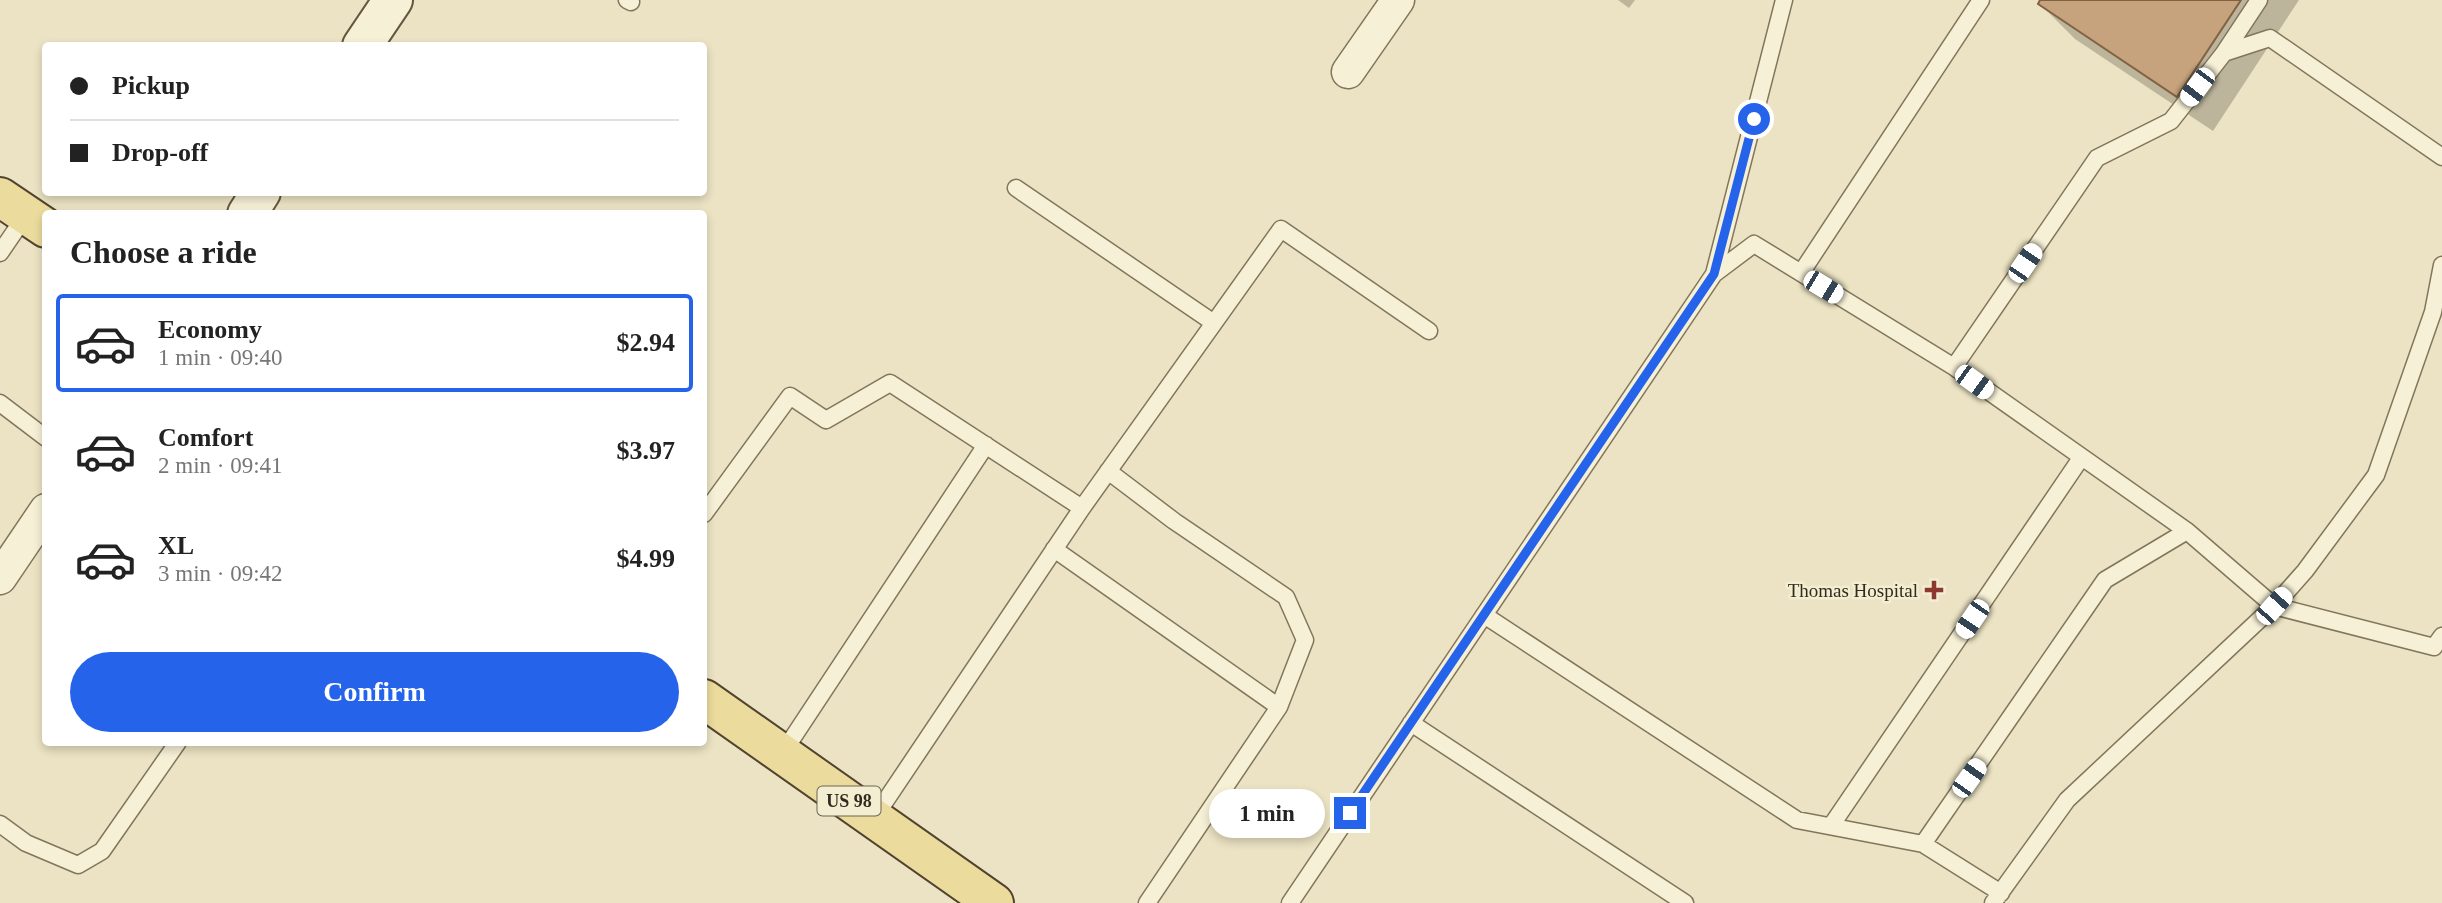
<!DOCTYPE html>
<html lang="en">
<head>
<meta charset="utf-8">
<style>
	:root { --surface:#fff; --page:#f6f6f6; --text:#222; --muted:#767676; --line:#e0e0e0; --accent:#2563eb }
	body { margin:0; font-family:"Times New Roman",serif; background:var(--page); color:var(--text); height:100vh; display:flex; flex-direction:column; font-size:26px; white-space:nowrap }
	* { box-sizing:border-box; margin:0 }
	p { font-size:23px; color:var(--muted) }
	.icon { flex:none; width:38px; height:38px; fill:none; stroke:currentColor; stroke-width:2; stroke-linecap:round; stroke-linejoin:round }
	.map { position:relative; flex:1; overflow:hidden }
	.side { position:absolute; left:42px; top:210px; width:665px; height:536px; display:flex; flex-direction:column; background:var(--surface); border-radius:7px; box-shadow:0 4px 10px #0003 }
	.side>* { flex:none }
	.hud { position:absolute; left:42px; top:42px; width:665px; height:154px; border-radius:7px; box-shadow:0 4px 10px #0003; display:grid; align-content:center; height:154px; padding:0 28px; background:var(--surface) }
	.end { position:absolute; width:32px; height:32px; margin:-16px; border:9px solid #2563eb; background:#fff; box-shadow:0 0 0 4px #fff }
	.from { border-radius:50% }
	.bubble { position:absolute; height:49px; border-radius:24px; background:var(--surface); box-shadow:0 4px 10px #0003; font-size:23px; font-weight:700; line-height:49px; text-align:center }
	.car { position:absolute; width:21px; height:42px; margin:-21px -10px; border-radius:9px; box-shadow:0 0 5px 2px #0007; background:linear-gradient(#fff 24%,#345 0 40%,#fff 0 76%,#345 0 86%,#fff 0) }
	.hud b { display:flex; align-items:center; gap:24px; height:66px; font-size:26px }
	.hud b+b { border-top:2px solid var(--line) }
	.hud i { width:18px; height:18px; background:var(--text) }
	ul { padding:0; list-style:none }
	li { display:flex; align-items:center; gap:21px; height:98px; margin:0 14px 10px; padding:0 14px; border:4px solid transparent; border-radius:7px }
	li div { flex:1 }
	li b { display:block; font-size:26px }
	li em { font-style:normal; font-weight:700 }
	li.on { border-color:var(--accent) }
	li>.icon { width:63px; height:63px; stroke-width:1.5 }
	h2 { padding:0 28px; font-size:32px; line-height:84px }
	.button { display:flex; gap:14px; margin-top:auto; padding:14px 28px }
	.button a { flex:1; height:80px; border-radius:42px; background:var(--accent); color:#fff; font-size:28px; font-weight:700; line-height:80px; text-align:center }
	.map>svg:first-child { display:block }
</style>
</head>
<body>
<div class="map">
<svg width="2442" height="903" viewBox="0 0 2442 903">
	<rect width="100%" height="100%" fill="#ebe3c3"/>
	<path fill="#0003" d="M1618,0H1635L1629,8Z
		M2042,0H2299L2213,131L2075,39L2040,4Z"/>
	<path fill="#c6a37c" stroke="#816243" stroke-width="2" d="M2040,0H2241L2177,97L2038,4Z"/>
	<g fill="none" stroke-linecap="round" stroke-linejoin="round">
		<g stroke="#83755b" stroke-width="19">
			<path id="lane" d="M627,0L631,2
				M2224,53L2259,0
				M1016,188L1214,323
				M0,253L26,215
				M1801,273L1981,0
				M1714,274L1784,0
				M1954,367L2187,531L2274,606L2434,647L2442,636
				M0,403L46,438
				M1108,471L1174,521L1286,597L1305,640L1279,707
				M1082,508L1281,229L1429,331
				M704,514L790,396L826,420L890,383L1082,508L874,818
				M1054,549L1279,707L1147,903
				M1484,615L1797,820L1923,844L2105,580L2187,531
				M1411,723L1685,903
				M782,754L986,445
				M0,824L26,843L78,865L102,851L178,742
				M1831,826L2081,458
				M1923,844L2001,893
				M1290,903L1714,274L1754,244L1954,367L2097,158L2171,121L2224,53L2270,38L2442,157
				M1993,903L2067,800L2274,606L2305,571L2376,475L2433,312L2442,265"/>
		</g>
		<g stroke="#83755b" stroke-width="35">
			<path id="street" d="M1348,72L1398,0
				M0,578L46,510"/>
		</g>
		<g stroke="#65563f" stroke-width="42">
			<path id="secondary" d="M362,46L393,0
				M247,214L261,192"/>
		</g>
		<g stroke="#51432f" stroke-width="42">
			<path id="primary" d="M0,197L46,228
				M704,699L994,903"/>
		</g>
		<use href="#lane" stroke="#f6f0d6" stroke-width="16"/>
		<use href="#street" stroke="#f6f0d6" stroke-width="32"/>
		<use href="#secondary" stroke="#f6f0d6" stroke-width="38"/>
		<use href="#primary" stroke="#ebdb9d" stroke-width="38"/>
	</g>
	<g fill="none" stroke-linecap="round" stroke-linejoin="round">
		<path stroke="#2563eb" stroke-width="9" d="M1350,813L1714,274L1754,119"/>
	</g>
	<path fill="#8e3930" stroke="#f3edd2" stroke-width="2.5" d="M1930.5 579.5h7v7h7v7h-7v7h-7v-7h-7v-7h7z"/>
	<g text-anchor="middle" stroke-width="5" stroke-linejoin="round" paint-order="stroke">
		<rect fill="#f3edd2" stroke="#6d6554" stroke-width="2" x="817.5" y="786.5" width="63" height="29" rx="5"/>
		<g font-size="18" font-weight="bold" fill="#342b1e">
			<text x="849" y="807">US 98</text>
		</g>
		<g font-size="19" fill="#342b1e" stroke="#f3edd2" text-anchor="end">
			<text x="1918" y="597">Thomas Hospital</text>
		</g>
	</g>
</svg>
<i class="end from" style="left:1754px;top:119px"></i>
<i class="end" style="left:1350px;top:813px"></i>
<div class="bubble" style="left:1209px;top:789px;width:116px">1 min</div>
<i class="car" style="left:2197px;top:87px;rotate:217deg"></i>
<i class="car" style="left:2025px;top:263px;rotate:34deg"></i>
<i class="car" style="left:1823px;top:287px;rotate:121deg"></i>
<i class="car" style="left:1974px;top:382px;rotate:126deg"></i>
<i class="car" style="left:2274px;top:606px;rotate:42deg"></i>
<i class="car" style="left:1972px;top:619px;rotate:214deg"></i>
<i class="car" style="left:1969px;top:778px;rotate:35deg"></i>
<div class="hud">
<b><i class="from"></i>Pickup</b>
<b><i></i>Drop-off</b>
</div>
<section class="side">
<h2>Choose a ride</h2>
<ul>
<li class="on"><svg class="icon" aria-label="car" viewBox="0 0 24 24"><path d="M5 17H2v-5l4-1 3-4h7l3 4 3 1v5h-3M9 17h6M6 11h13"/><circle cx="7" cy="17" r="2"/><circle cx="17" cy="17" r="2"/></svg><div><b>Economy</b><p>1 min · 09:40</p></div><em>$2.94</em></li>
<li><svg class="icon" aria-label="car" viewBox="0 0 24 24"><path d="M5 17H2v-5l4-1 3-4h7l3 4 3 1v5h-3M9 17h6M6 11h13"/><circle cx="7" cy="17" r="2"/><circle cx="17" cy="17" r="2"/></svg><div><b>Comfort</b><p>2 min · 09:41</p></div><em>$3.97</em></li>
<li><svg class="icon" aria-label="car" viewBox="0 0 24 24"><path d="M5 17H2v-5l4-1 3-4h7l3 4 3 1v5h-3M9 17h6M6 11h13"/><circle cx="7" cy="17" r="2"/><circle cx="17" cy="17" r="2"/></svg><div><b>XL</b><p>3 min · 09:42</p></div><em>$4.99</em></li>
</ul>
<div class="button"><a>Confirm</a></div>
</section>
</div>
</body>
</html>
